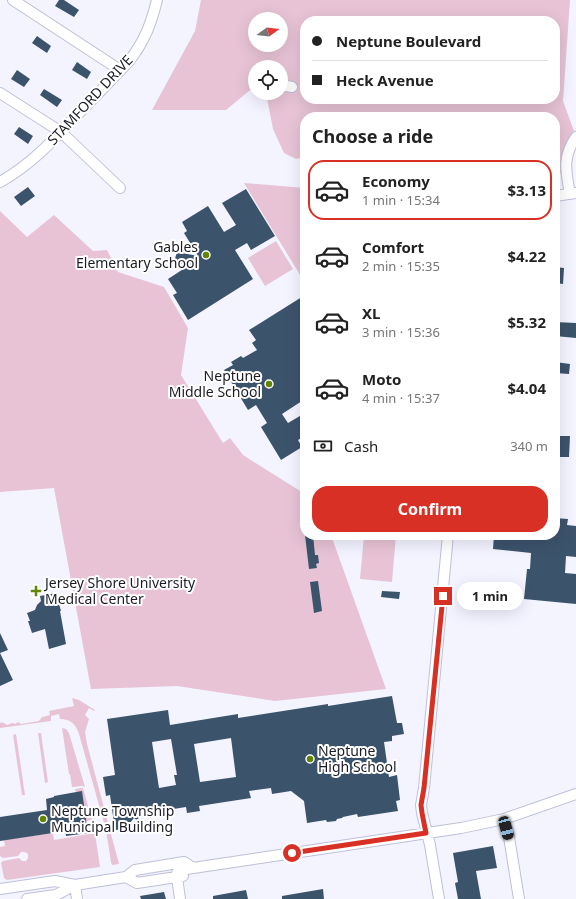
<!DOCTYPE html>
<html lang="en">
<head>
<meta charset="utf-8">
<style>
	:root { --surface:#fff; --page:#f2f2f2; --text:#222; --muted:#767676; --line:#e0e0e0; --accent:#d93025 }
	body { margin:0; font-family:"Noto Sans",sans-serif; background:var(--page); color:var(--text); height:100vh; display:flex; flex-direction:column; font-size:15px; white-space:nowrap }
	* { box-sizing:border-box; margin:0 }
	p { font-size:13px; color:var(--muted) }
	.icon { flex:none; width:22px; height:22px; fill:none; stroke:currentColor; stroke-width:2; stroke-linecap:round; stroke-linejoin:round }
	.map { position:relative; flex:1; overflow:hidden }
	.sheet { position:absolute; left:300px; top:112px; width:260px; height:428px; display:flex; flex-direction:column; background:var(--surface); border-radius:16px; box-shadow:0 4px 16px #0002 }
	.sheet>* { flex:none }
	.guide { position:absolute; left:300px; top:16px; width:260px; height:88px; border-radius:16px; box-shadow:0 4px 16px #0002; display:grid; align-content:center; height:88px; padding:0 12px; background:var(--surface) }
	.needle { width:26px; rotate:75deg }
	.tools { position:absolute; left:248px; top:12px; display:grid; gap:8px }
	.tools a { display:grid; place-items:center; width:40px; height:40px; border-radius:50%; background:var(--surface); box-shadow:0 4px 16px #0002; font-size:20px }
	.end { position:absolute; width:18px; height:18px; margin:-9px; border:5px solid #d93025; background:#fff; box-shadow:0 0 0 2px #fff }
	.from { border-radius:50% }
	.bubble { position:absolute; height:28px; border-radius:14px; background:var(--surface); box-shadow:0 4px 16px #0002; font-size:13px; font-weight:700; line-height:28px; text-align:center }
	.car { position:absolute; width:12px; height:24px; margin:-12px -6px; border-radius:5px; box-shadow:0 0 3px 1px #0007; background:linear-gradient(#222 24%,#8ab4d8 0 40%,#222 0 76%,#8ab4d8 0 86%,#222 0) }
	.guide b { display:flex; align-items:center; gap:14px; height:38px; font-size:15px }
	.guide b+b { border-top:1px solid var(--line) }
	.guide i { width:10px; height:10px; background:var(--text) }
	ul { padding:0; list-style:none }
	li { display:flex; align-items:center; gap:12px; height:60px; margin:0 8px 6px; padding:0 4px; border:2px solid transparent; border-radius:16px }
	li div { flex:1 }
	li b { display:block; font-size:15px }
	li em { font-style:normal; font-weight:700 }
	li.selected { border-color:var(--accent) }
	li>.icon { width:36px; height:36px; stroke-width:1.5 }
	h2 { padding:0 12px; font-size:18px; line-height:48px }
	.pay { display:flex; align-items:center; gap:10px; height:44px; padding:0 12px; font-size:15px }
	.pay p { margin-inline-start:auto }
	.action { display:flex; gap:8px; margin-top:auto; padding:8px 12px }
	.action a { flex:1; height:46px; border-radius:16px; background:var(--accent); color:#fff; font-size:16px; font-weight:700; line-height:46px; text-align:center }
	.map>svg:first-child { display:block }
</style>
</head>
<body>
<div class="map">
<svg width="576" height="899" viewBox="0 0 576 899">
	<rect width="100%" height="100%" fill="#f3f4ff"/>
	<path fill="#e7c3d5" fill-rule="evenodd" d="M201,0H570L563,101L574,131L557,185L555,186V117H305V157L296,159L284,153L273,129L266,93H281V67H255V86L226,110H152L195,31ZM255,19H281V45H255ZM305,21H555V99H305Z
		M244,183L305,188V283Z
		M0,211L27,237L54,215L93,251L107,250L118,272L164,287L188,328L181,375L223,443L230,438L243,455L305,494V535H331L386,689L275,701L177,686L91,689L54,488L0,492Z
		M276,241L293,269L265,286L248,258Z
		M364,535H396L392,582L360,579Z
		M72,698L79,700L95,710L94,711L89,708L85,715L89,719L85,732L87,744L119,864L112,865L111,862L106,830L79,734C76,724 70,719 60,719L59,714L51,716V721L0,728V723C3,722 4,723 7,725L12,723L15,724L18,722L21,724L39,721L42,717L50,715L49,711L74,706Z
		M62,728L66,729L69,733L85,787L82,786L72,787L70,774H69Z
		M38,733H41L48,782L45,783Z
		M16,734L25,795H22L13,735Z
		M82,788H83L92,820L86,821L76,792L75,789Z
		M53,833L54,840L95,833L100,867L7,880L4,878L1,863L3,861L19,858L22,861H26L28,858V854L25,852H21L18,856L3,858L0,856V847L5,846L4,840Z"/>
	<path fill="#3c536c" fill-rule="evenodd" d="M59,0H64L79,10L74,17L55,6Z
		M37,36L51,46L47,53L32,43Z
		M77,62L91,72L87,79L72,70Z
		M17,70L30,79L24,87L11,79Z
		M44,89L62,100L57,107L40,95Z
		M19,127L33,136L28,144L14,134Z
		M28,187L35,196L21,206L14,197Z
		M246,189L275,236L251,250L247,243L235,250L253,279L188,320L173,295L177,293L168,279L188,266L174,262L177,252L198,256L184,233L187,231L182,222L208,206L224,232L236,225L222,203Z
		M555,267L564,268L563,284L555,283Z
		M305,295V345L300,348L305,356V399L282,414L288,423L305,413V436L298,440L302,447L281,460L261,427L267,423L256,405L248,410L224,370L233,365L231,362L241,356L243,358L257,350L252,343L256,340L249,330Z
		M555,322L576,323V338L555,336Z
		M555,362L570,364L569,374L555,373Z
		M555,436H570L569,457H555Z
		M555,518L568,519L567,525L576,526V557L566,556L565,573L576,574V604L524,599L527,569H530L531,553L493,549L494,535H555Z
		M305,535H313L315,555H318L319,563L316,564L317,568L309,569Z
		M318,581L322,611L314,613L310,582Z
		M382,591L400,592L399,599L381,597Z
		M56,593L61,611H60L66,644L49,649L45,629L32,633L28,621H30L27,613L35,610L37,605L41,601L40,596Z
		M0,633L8,650L0,653L13,680L0,686Z
		M392,696L397,723H402L404,734L392,736V741L384,742L389,777L397,775L400,800L396,801L398,811L358,817L357,814L343,817L342,818L337,819L336,821L327,822L326,820L307,823L304,801L291,791L272,794L271,788L249,791L251,798L199,806L200,811L187,813L186,807L142,814L137,820L134,818L125,829L115,830L110,795L106,796L103,777L115,775L107,719L168,710L170,725L238,714V718L328,704V706ZM231,738L236,777L200,782L194,744ZM171,739L177,775H174L176,785L159,788L152,742Z
		M82,791L88,833L66,836L65,828L52,830L53,833L0,841V817L47,810L46,799L54,797V796Z
		M493,846L497,868L476,871L481,899H458L455,883L458,882L453,853Z
		M323,889L324,899H282V896Z
		M246,890L248,899H213V896Z
		M164,892L166,899H141L140,896Z"/>
	<g fill="none" stroke-linecap="round" stroke-linejoin="round">
		<g stroke="#bebfda" stroke-width="12">
			<path id="minor" d="M13,0L120,70
				M281,85L292,87
				M0,93L61,132L120,188
				M0,182C29,166 52,142 74,118C93,99 112,79 130,60C145,40 151,24 157,0
				M570,194C566,172 562,157 576,137
				M555,196L576,193
				M504,819L509,837L519,899
				M126,877L137,883L183,876
				M75,885L77,899
				M0,889L55,881L75,885
				M27,899L56,895L75,885L126,877L135,870L184,862L193,868
				M180,899L177,877V873L181,870L193,868L461,828L504,819L576,794
				M439,899L430,845L422,813L421,805L424,788L448,535"/>
		</g>
		<use href="#minor" stroke="#fff" stroke-width="10"/>
	</g>
	<g fill="none" stroke-linecap="round" stroke-linejoin="round">
		<path stroke="#d93025" stroke-width="5" d="M292,853L426,833L422,813L421,805L424,788L443,596"/>
	</g>
	<g fill="#628501" stroke="#fff" stroke-width="1.5">
		<circle cx="206" cy="255" r="4"/>
		<circle cx="269" cy="384" r="4"/>
		<path d="M34 585h4v4h4v4h-4v4h-4v-4h-4v-4h4z"/>
		<circle cx="310" cy="759" r="4"/>
		<circle cx="43" cy="819" r="4"/>
	</g>
	<g text-anchor="middle" stroke-width="4" stroke-linejoin="round" paint-order="stroke">
		<g font-size="14" fill="#1b1c25" stroke="#fff">
			<text transform="translate(90 100) rotate(-47)" y="5">STAMFORD DRIVE</text>
		</g>
		<g font-size="14" fill="#1b1c25" stroke="#fff" text-anchor="start">
			<text x="198" y="252" text-anchor="end">Gables<tspan x="198" dy="16">Elementary School</tspan></text>
			<text x="261" y="381" text-anchor="end">Neptune<tspan x="261" dy="16">Middle School</tspan></text>
			<text x="45" y="588">Jersey Shore University<tspan x="45" dy="16">Medical Center</tspan></text>
			<text x="318" y="756">Neptune<tspan x="318" dy="16">High School</tspan></text>
			<text x="51" y="816">Neptune Township<tspan x="51" dy="16">Municipal Building</tspan></text>
		</g>
	</g>
</svg>
<div class="tools">
<a><svg class="needle" viewBox="-14 -14 28 28"><path d="M0-13l5 13h-10z" fill="#e53935"/><path d="M0 13l5-13h-10z" fill="#767676"/></svg></a>
<a><svg class="icon" aria-label="locate" viewBox="0 0 24 24"><circle cx="12" cy="12" r="6"/><path d="M12 2v4M12 18v4M2 12h4M18 12h4"/></svg></a>
</div>
<i class="end from" style="left:292px;top:853px"></i>
<i class="end" style="left:443px;top:596px"></i>
<div class="bubble" style="left:457px;top:582px;width:66px">1 min</div>
<i class="car" style="left:506px;top:828px;rotate:165deg"></i>
<div class="guide">
<b><i class="from"></i>Neptune Boulevard</b>
<b><i></i>Heck Avenue</b>
</div>
<section class="sheet">
<h2>Choose a ride</h2>
<ul>
<li class="selected"><svg class="icon" aria-label="car" viewBox="0 0 24 24"><path d="M5 17H2v-5l4-1 3-4h7l3 4 3 1v5h-3M9 17h6M6 11h13"/><circle cx="7" cy="17" r="2"/><circle cx="17" cy="17" r="2"/></svg><div><b>Economy</b><p>1 min · 15:34</p></div><em>$3.13</em></li>
<li><svg class="icon" aria-label="car" viewBox="0 0 24 24"><path d="M5 17H2v-5l4-1 3-4h7l3 4 3 1v5h-3M9 17h6M6 11h13"/><circle cx="7" cy="17" r="2"/><circle cx="17" cy="17" r="2"/></svg><div><b>Comfort</b><p>2 min · 15:35</p></div><em>$4.22</em></li>
<li><svg class="icon" aria-label="car" viewBox="0 0 24 24"><path d="M5 17H2v-5l4-1 3-4h7l3 4 3 1v5h-3M9 17h6M6 11h13"/><circle cx="7" cy="17" r="2"/><circle cx="17" cy="17" r="2"/></svg><div><b>XL</b><p>3 min · 15:36</p></div><em>$5.32</em></li>
<li><svg class="icon" aria-label="car" viewBox="0 0 24 24"><path d="M5 17H2v-5l4-1 3-4h7l3 4 3 1v5h-3M9 17h6M6 11h13"/><circle cx="7" cy="17" r="2"/><circle cx="17" cy="17" r="2"/></svg><div><b>Moto</b><p>4 min · 15:37</p></div><em>$4.04</em></li>
</ul>
<div class="pay"><svg class="icon" aria-label="cash" viewBox="0 0 24 24"><path d="M3 7h18v10H3z"/><circle cx="12" cy="12" r="2"/></svg>Cash<p>340 m</p></div>
<div class="action"><a>Confirm</a></div>
</section>
</div>
</body>
</html>
